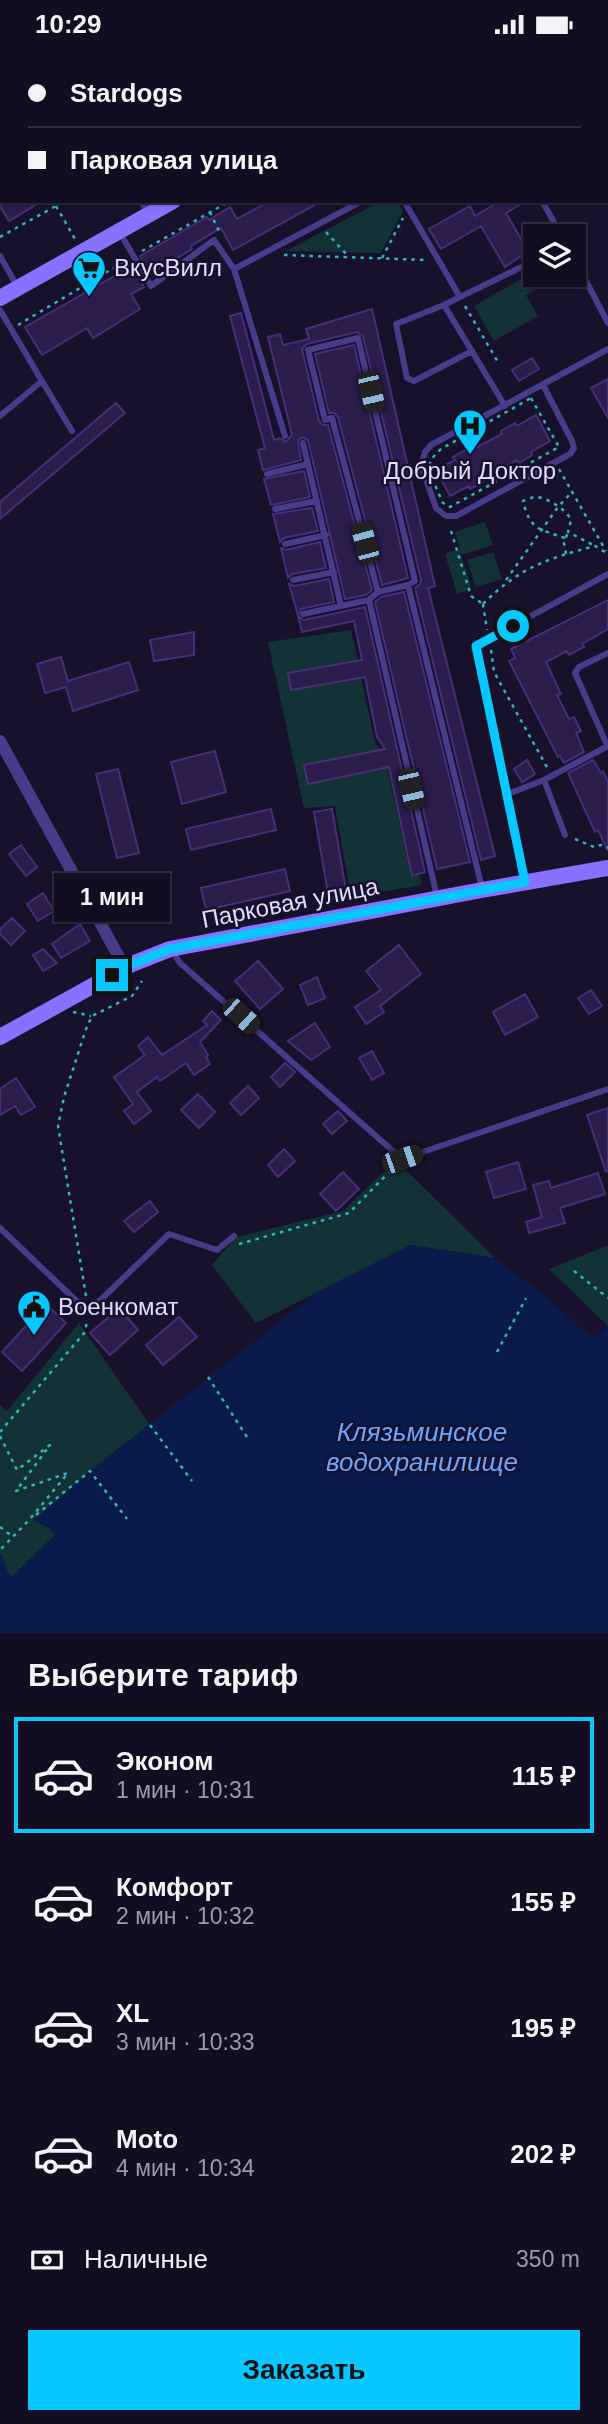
<!DOCTYPE html>
<html lang="ru">
<head>
<meta charset="utf-8">
<style>
	:root { --surface:#120d20; --page:#1f1b2d; --text:#f1f3f6; --muted:#9c9ca5; --line:#312d3e; --accent:#06c7ff }
	body { margin:0; font-family:Arial,sans-serif; background:var(--page); color:var(--text); height:100vh; display:flex; flex-direction:column; font-size:26px; white-space:nowrap }
	* { box-sizing:border-box; margin:0 }
	p { font-size:23px; color:var(--muted) }
	.icon { flex:none; width:38px; height:38px; fill:none; stroke:currentColor; stroke-width:2; stroke-linecap:round; stroke-linejoin:round }
	.map { position:relative; height:1584px; overflow:hidden }
	.details { display:flex; flex-direction:column; background:var(--surface); flex:1 }
	.details>* { flex:none }
	.hud { position:absolute; left:0px; top:0px; width:609px; height:154px; box-shadow:0 2px 5px #0004,0 0 0 2px var(--line); display:grid; align-content:center; height:154px; padding:0 28px; background:var(--surface) }
	.buttons { position:absolute; left:523px; top:175px; display:grid; gap:14px }
	.buttons a { display:grid; place-items:center; width:63px; height:63px; border-radius:0px; background:var(--surface); box-shadow:0 2px 5px #0004,0 0 0 2px var(--line); font-size:35px }
	.end { position:absolute; width:32px; height:32px; margin:-16px; border:9px solid #06c7ff; background:#111; box-shadow:0 0 0 4px #111 }
	.from { border-radius:50% }
	.bubble { position:absolute; height:49px; border-radius:0px; background:var(--surface); box-shadow:0 2px 5px #0004,0 0 0 2px var(--line); font-size:23px; font-weight:700; line-height:49px; text-align:center }
	.car { position:absolute; width:21px; height:42px; margin:-21px -10px; border-radius:9px; box-shadow:0 0 5px 2px #0007; background:linear-gradient(#222 24%,#8ab4d8 0 40%,#222 0 76%,#8ab4d8 0 86%,#222 0) }
	.hud b { display:flex; align-items:center; gap:24px; height:66px; font-size:26px }
	.hud b+b { border-top:2px solid var(--line) }
	.hud i { width:18px; height:18px; background:var(--text) }
	ul { padding:0; list-style:none }
	li { display:flex; align-items:center; gap:21px; height:116px; margin:0 14px 10px; padding:0 14px; border:4px solid transparent; border-radius:0px }
	li div { flex:1 }
	li b { display:block; font-size:26px }
	li em { font-style:normal; font-weight:700 }
	li.current { border-color:var(--accent) }
	li>.icon { width:63px; height:63px; stroke-width:1.5 }
	h2 { padding:0 28px; font-size:32px; line-height:84px }
	.pay { display:flex; align-items:center; gap:18px; height:77px; padding:0 28px; font-size:26px }
	.pay p { margin-inline-start:auto }
	.button { display:flex; gap:14px; margin-top:auto; padding:14px 28px }
	.button a { flex:1; height:80px; border-radius:0px; background:var(--accent); color:#111; font-size:28px; font-weight:700; line-height:80px; text-align:center }
	.status { display:flex; justify-content:space-between; align-items:center; height:49px; padding:0 35px; background:var(--surface); direction:ltr }
	.status svg { height:19px; fill:currentColor }
	.map>svg:first-child { display:block }
</style>
</head>
<body>
<div class="status"><b>10:29</b><svg viewBox="0 0 49 12"><path d="M0 12V9h3v3zM5 12V6h3v6zM10 12V3h3v9zM15 12V0h3v12zM26 1h20v11H26zM47 4h2v5h-2z"/></svg></div>
<div class="map">
<svg width="608" height="1584" viewBox="0 0 608 1584">
	<rect width="100%" height="100%" fill="#18112b"/>
	<path fill="#133235" d="M381,152H397L403,162L381,204L286,202Z
		M535,222L536,226H561L526,246L538,267L494,292L474,257Z
		M485,473L493,496L461,506L472,540L457,545L445,505L460,500L455,483Z
		M493,503L502,530L476,538L467,511Z
		M351,581L375,694L384,704L411,827L419,826L422,836L351,848L335,757L304,759L268,593Z
		M396,1111L495,1209L411,1196L256,1274L212,1216L236,1188L343,1162Z
		M608,1196V1277L549,1220Z
		M79,1274L150,1376L34,1472L48,1478L56,1485L12,1528L6,1520L2,1505L0,1507V1356L7,1362Z"/>
	<path fill="#0a1a4a" d="M411,1196L495,1209L546,1247L592,1289L608,1277V1584H0V1507L2,1505L6,1520L12,1528L56,1485L48,1478L33,1472L90,1422L317,1243Z"/>
	<path fill="#2c1c4c" stroke="#462e78" stroke-width="2" d="M0,152H42L9,172L0,157Z
		M270,152H322L233,201L221,179L191,197L192,200L189,202L150,225L140,207L207,168L209,171L230,158L237,170Z
		M500,152H526L506,164L528,202L505,218L481,177L441,200L429,180L470,157L475,167Z
		M132,217L144,238L131,245L140,260L93,289L87,279L42,306L25,278Z
		M372,260L435,537L428,539L495,807L481,811L415,539L420,535L421,531L363,287L357,283L307,295L302,300L319,372L323,376H328L372,541L366,546L345,550L308,391L302,388L298,392L301,411L263,421L258,401L265,399L230,267L241,264L274,391L280,389L286,393L292,386L268,288L280,285L283,296L309,290L306,280Z
		M354,296L408,529L382,536L338,368L334,364H329L315,305Z
		M532,309L539,320L519,332L512,321Z
		M608,330V369L591,339Z
		M116,354L125,364L0,470V453Z
		M536,366L550,392L531,403L532,406L519,414L517,411L483,430L484,432L470,440L469,437L450,447L436,421L455,411L453,408L467,400L468,403L502,385L501,382L515,374L517,377Z
		M304,422L310,448L271,456L264,430Z
		M312,459L318,482L284,489L280,493L273,465Z
		M320,493L326,519L292,525L288,529L281,499L286,501Z
		M329,530L334,553L301,560L298,566L289,535L294,537Z
		M404,543L470,813L437,820L375,553L381,548Z
		M608,551V580L582,595L584,598L569,606L567,602L546,613L561,645L557,646L569,670L574,668L581,682L576,684L584,703L564,714L560,707L558,708L509,612L515,609L511,600Z
		M365,558L425,823L412,827L389,718L308,735L304,716L385,700L377,688L365,628L291,641L288,624L362,611L354,572L302,583L298,567L304,571Z
		M194,583V606L154,612L150,591Z
		M61,608L68,632L129,613L138,641L73,662L66,638L45,644L37,615Z
		M215,702L226,743L182,755L171,713Z
		M527,711L535,725L522,733L514,720Z
		M593,711L601,724L603,722L608,733V802L598,781L595,783L568,724Z
		M118,720L139,804L117,809L96,725Z
		M271,760L276,781L191,801L186,780Z
		M332,760L347,847L329,850L314,763Z
		M21,796L37,818L26,827L9,805Z
		M285,820L290,842L206,861L201,839Z
		M43,844L54,862L38,872L27,855Z
		M12,869L25,882L11,896L0,885V880Z
		M80,875L90,892L61,909L52,895Z
		M399,896L421,925L380,957L384,963L366,975L355,958L381,941L366,922Z
		M43,900L57,914L43,922L33,906Z
		M258,912L283,940L260,960L235,932Z
		M317,928L325,949L308,956L300,936Z
		M591,941L602,957L589,965L578,949Z
		M525,945L538,968L505,986L493,963Z
		M212,962L221,971L200,993L208,1006L206,1008L210,1015L194,1026L186,1014L160,1032L157,1028L137,1043L151,1062L134,1075L124,1062L133,1055L114,1028L145,1006L138,997L148,988L162,1006L207,976L203,972Z
		M315,974L330,998L311,1011L288,992Z
		M372,1002L384,1024L372,1031L359,1009Z
		M285,1014L295,1023L280,1038L271,1028Z
		M16,1029L35,1058L21,1066L15,1057L0,1066V1040Z
		M248,1037L259,1049L241,1066L230,1054Z
		M198,1045L215,1063L199,1079L181,1061Z
		M608,1059V1122L606,1123L587,1066Z
		M338,1062L347,1072L332,1085L323,1075Z
		M284,1100L295,1112L278,1128L268,1116Z
		M518,1113L526,1140L494,1149L486,1123Z
		M343,1123L359,1140L336,1162L320,1145Z
		M598,1124L605,1145L560,1159L565,1174L529,1184L526,1173L542,1168L533,1136L549,1132L551,1139Z
		M150,1152L158,1163L134,1183L124,1172Z
		M46,1255L66,1274L22,1322L2,1303Z
		M119,1259L138,1281L110,1306L90,1284Z
		M179,1268L197,1288L163,1316L146,1296Z"/>
	<g fill="none" stroke-linecap="round" stroke-linejoin="round">
		<path stroke="#2fb5be" stroke-width="2.5" stroke-dasharray="3.5 5" stroke-linecap="butt" d="M43,0L44,2
			M389,0L390,2
			M10,2L11,0
			M339,2L342,0
			M418,2L421,0
			M512,2L515,0
			M0,24L2,21
			M607,54H608
			M56,157L75,190
			M210,163L219,182
			M326,183L347,206
			M0,188L65,152
			M142,202L230,152
			M284,206L428,211
			M382,209L403,169
			M465,257L498,313
			M18,276L127,211
			M531,349L559,398L450,458L443,454L429,423C428,413 434,406 441,400Z
			M559,420L606,502
			M451,482L471,547L483,555
			M565,489C539,480 530,481 523,452C526,451 532,448 535,448C547,448 567,461 571,471L568,483L595,497
			M566,505L564,494L568,483
			M506,531L558,458L572,443
			M483,555L487,581
			M483,555C519,519 546,510 595,497L608,505
			M491,601L494,623L548,720
			M575,790L594,798L601,796L608,799
			M73,963L91,967
			M239,1195L349,1164L395,1117
			M574,1222L608,1249
			M86,1247L58,1077L64,1048L86,980L92,967L132,947L142,932
			M497,1303L526,1249
			M208,1328L247,1388
			M150,1376L192,1432
			M0,1383L85,1283L87,1271
			M0,1387L17,1421L50,1396L16,1442L68,1424L30,1470L0,1501
			M36,1466L90,1422L127,1470
			M0,1478L13,1488"/>
		<path stroke="#483b8a" stroke-width="6" d="M226,0L227,2
			M457,0L458,2
			M103,2L106,0
			M607,21H608
			M0,56L2,55
			M141,152L149,166
			M404,152L460,248L444,256L505,357
			M542,152L562,187
			M120,184L151,237L214,191L234,220
			M0,207L17,237
			M574,209L608,274
			M460,248L536,211
			M444,256L396,275L407,329L414,332L472,302
			M0,261L42,332L0,367
			M42,332L72,382
			M543,336L572,392L574,399L570,405L456,467H446L436,459L421,416L425,403L431,396L608,300
			M285,387L234,220L362,152
			M303,394L341,557
			M267,425L308,415
			M275,460L317,452
			M285,495L326,486
			M293,531L334,523
			M408,536L378,543L332,369L325,371L308,301L358,289L415,532L408,536L482,839
			M378,543L369,551L437,848
			M303,565L369,551
			M608,604L579,618L575,624L608,698
			M544,731L565,786
			M508,745L544,731L608,697
			M525,832L476,597L608,525
			M171,900L180,914L402,1110L608,1040
			M0,1179L88,1263L169,1185L217,1201L234,1187"/>
		<path stroke="#483b8a" stroke-width="12" d="M0,692L125,919"/>
		<path stroke="#8771ff" stroke-width="16" d="M438,2L441,0
			M0,249L173,152
			M0,988L132,915L170,900L482,841L608,819"/>
	</g>
	<g fill="none" stroke-linecap="round" stroke-linejoin="round">
		<path stroke="#06c7ff" stroke-width="9" d="M112,926L132,915L170,900L525,833L476,597L513,577"/>
	</g>
	<defs>
		<g id="supermarket-pin" transform="scale(1.75)"><path d="M0 17L-7.5 6A9.5 9.5 0 1 1 7.5 6Z" fill="#06c7ff" stroke="#18112b"/><path d="M-6-5.5h2.5l.6 2H6L4.5 2H-2.5L-4.4-4H-6ZM-1.5 3.2a1.3 1.3 0 1 0 .1 0ZM3 3.2a1.3 1.3 0 1 0 .1 0Z" fill="#111"/></g>
		<g id="hospital-pin" transform="scale(1.75)"><path d="M0 17L-7.5 6A9.5 9.5 0 1 1 7.5 6Z" fill="#06c7ff" stroke="#18112b"/><path d="M-5-5h3v3.5h4V-5h3V5h-3V1.5h-4V5h-3Z" fill="#111"/></g>
		<g id="civic-pin" transform="scale(1.75)"><path d="M0 17L-7.5 6A9.5 9.5 0 1 1 7.5 6Z" fill="#06c7ff" stroke="#18112b"/><path d="M-.6-6.5H3V-4.5H.6V-3L4-1V1h2V6H-6V1h2V-1L-.6-3ZM-1.2 2.5V6h2.4V2.5Z" fill="#111"/></g>
	</defs>
	<g fill-rule="evenodd">
		<use href="#supermarket-pin" x="89" y="219"/>
		<use href="#hospital-pin" x="470" y="377"/>
		<use href="#civic-pin" x="34" y="1258"/>
	</g>
	<g text-anchor="middle" stroke-width="5" stroke-linejoin="round" paint-order="stroke">
		<g font-size="24" fill="#e3daff" stroke="#18112b" text-anchor="start">
			<text x="114" y="227">ВкусВилл</text>
			<text x="470" y="430" text-anchor="middle">Добрый Доктор</text>
			<text x="58" y="1266">Военкомат</text>
		</g>
		<g font-size="24" fill="#e3daff" stroke="#18112b">
			<text transform="translate(290 854) rotate(-11)" y="8">Парковая улица</text>
		</g>
		<g font-size="26" font-style="italic" fill="#68a7ff" stroke="#18112b">
			<text x="422" y="1392">Клязьминское<tspan x="422" dy="30">водохранилище</tspan></text>
		</g>
	</g>
</svg>
<div class="buttons">
<a><svg class="icon" aria-label="layers" viewBox="0 0 24 24"><path d="M12 4l9 5-9 5-9-5zM3 14l9 5 9-5"/></svg></a>
</div>
<i class="end from" style="left:513px;top:577px"></i>
<i class="end" style="left:112px;top:926px"></i>
<div class="bubble" style="left:54px;top:824px;width:116px">1 мин</div>
<i class="car" style="left:371px;top:343px;rotate:167deg"></i>
<i class="car" style="left:365px;top:494px;rotate:345deg"></i>
<i class="car" style="left:411px;top:740px;rotate:167deg"></i>
<i class="car" style="left:241px;top:967px;rotate:132deg"></i>
<i class="car" style="left:402px;top:1110px;rotate:71deg"></i>
<div class="hud">
<b><i class="from"></i>Stardogs</b>
<b><i></i>Парковая улица</b>
</div>
</div>
<section class="details">
<h2>Выберите тариф</h2>
<ul>
<li class="current"><svg class="icon" aria-label="car" viewBox="0 0 24 24"><path d="M5 17H2v-5l4-1 3-4h7l3 4 3 1v5h-3M9 17h6M6 11h13"/><circle cx="7" cy="17" r="2"/><circle cx="17" cy="17" r="2"/></svg><div><b>Эконом</b><p>1 мин · 10:31</p></div><em>115 ₽</em></li>
<li><svg class="icon" aria-label="car" viewBox="0 0 24 24"><path d="M5 17H2v-5l4-1 3-4h7l3 4 3 1v5h-3M9 17h6M6 11h13"/><circle cx="7" cy="17" r="2"/><circle cx="17" cy="17" r="2"/></svg><div><b>Комфорт</b><p>2 мин · 10:32</p></div><em>155 ₽</em></li>
<li><svg class="icon" aria-label="car" viewBox="0 0 24 24"><path d="M5 17H2v-5l4-1 3-4h7l3 4 3 1v5h-3M9 17h6M6 11h13"/><circle cx="7" cy="17" r="2"/><circle cx="17" cy="17" r="2"/></svg><div><b>XL</b><p>3 мин · 10:33</p></div><em>195 ₽</em></li>
<li><svg class="icon" aria-label="car" viewBox="0 0 24 24"><path d="M5 17H2v-5l4-1 3-4h7l3 4 3 1v5h-3M9 17h6M6 11h13"/><circle cx="7" cy="17" r="2"/><circle cx="17" cy="17" r="2"/></svg><div><b>Moto</b><p>4 мин · 10:34</p></div><em>202 ₽</em></li>
</ul>
<div class="pay"><svg class="icon" aria-label="cash" viewBox="0 0 24 24"><path d="M3 7h18v10H3z"/><circle cx="12" cy="12" r="2"/></svg>Наличные<p>350 m</p></div>
<div class="button"><a>Заказать</a></div>
</section>
</body>
</html>
